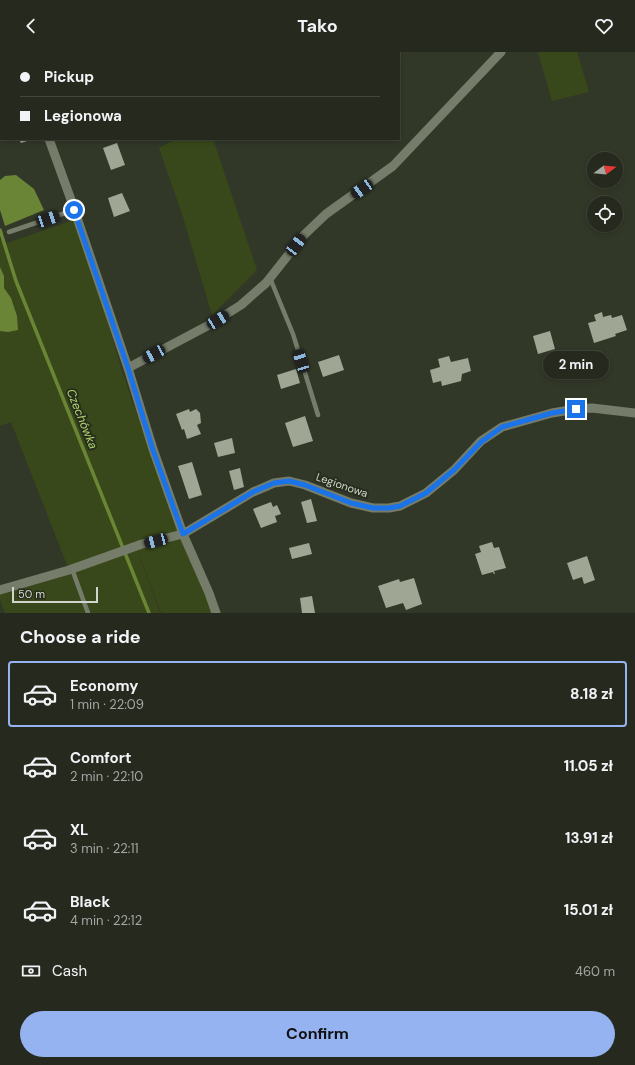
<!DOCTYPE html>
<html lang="en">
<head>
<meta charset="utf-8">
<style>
	:root { --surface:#262a1e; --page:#32362b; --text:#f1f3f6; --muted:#a4a7a4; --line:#42463c; --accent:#95b2f1 }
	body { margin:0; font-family:"DM Sans",sans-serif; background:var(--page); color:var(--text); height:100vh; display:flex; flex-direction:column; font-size:15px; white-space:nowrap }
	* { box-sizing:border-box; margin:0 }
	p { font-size:13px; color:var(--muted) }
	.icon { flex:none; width:22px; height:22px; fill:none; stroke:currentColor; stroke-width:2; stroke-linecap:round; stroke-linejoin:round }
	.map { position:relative; height:561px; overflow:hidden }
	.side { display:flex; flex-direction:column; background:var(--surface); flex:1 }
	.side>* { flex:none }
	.top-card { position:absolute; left:0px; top:0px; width:400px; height:88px; box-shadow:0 2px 6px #0003,0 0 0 1px var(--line); display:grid; align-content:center; height:88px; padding:0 20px; background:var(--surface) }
	.needle { width:26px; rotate:74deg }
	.tools { position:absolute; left:587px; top:100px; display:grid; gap:8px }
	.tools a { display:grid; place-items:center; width:36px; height:36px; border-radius:50%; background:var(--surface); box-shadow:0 2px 6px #0003,0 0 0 1px var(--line); font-size:20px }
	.scale { position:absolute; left:12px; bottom:10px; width:86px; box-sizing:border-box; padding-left:4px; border:2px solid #d1d5cb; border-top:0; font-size:11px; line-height:14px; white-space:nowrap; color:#d1d5cb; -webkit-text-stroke:3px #282e1e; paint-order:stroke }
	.end { position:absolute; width:18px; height:18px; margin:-9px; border:5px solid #1a73e8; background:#fff; box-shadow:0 0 0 2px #fff }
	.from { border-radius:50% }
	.bubble { position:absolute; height:28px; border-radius:14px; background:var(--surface); box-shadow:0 2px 6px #0003,0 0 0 1px var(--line); font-size:13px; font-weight:700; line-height:28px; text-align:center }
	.car { position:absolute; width:12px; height:24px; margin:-12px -6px; border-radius:5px; box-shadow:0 0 3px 1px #0007; background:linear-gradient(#222 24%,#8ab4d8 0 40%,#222 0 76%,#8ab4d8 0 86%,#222 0) }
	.top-card b { display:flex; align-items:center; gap:14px; height:38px; font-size:15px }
	.top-card b+b { border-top:1px solid var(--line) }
	.top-card i { width:10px; height:10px; background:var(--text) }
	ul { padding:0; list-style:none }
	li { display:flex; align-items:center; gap:12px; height:66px; margin:0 8px 6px; padding:0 12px; border:2px solid transparent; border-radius:4px }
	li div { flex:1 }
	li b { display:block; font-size:15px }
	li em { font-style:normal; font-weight:700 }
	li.active { border-color:var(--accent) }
	li>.icon { width:36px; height:36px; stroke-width:1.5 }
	h2 { padding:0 20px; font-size:18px; line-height:48px }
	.pay { display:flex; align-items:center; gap:10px; height:44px; padding:0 20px; font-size:15px }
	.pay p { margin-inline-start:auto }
	.primary-button { display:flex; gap:8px; margin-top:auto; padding:8px 20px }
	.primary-button a { flex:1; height:46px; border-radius:24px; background:var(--accent); color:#111; font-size:16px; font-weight:700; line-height:46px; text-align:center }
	header { display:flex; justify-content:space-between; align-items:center; height:52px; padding:0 20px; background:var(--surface); font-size:18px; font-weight:700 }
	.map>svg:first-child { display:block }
</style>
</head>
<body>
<header><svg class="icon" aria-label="back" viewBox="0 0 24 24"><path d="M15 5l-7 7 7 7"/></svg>Tako<svg class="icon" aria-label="heart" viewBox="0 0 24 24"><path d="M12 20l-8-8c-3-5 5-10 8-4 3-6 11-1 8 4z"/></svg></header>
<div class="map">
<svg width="635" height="561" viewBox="0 0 635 561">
	<rect width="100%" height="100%" fill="#323828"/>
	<path fill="#39481a" d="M538,0H577L589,40L552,49Z
		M177,87H213L257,218L212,263L183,165L159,96Z
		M77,167L123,322L180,485L203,537L212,561H161L130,478L160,561H5L0,548V538L69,518L11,370L0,374V187L4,192Z"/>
	<path fill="#6b8537" d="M16,123L34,137L44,158L5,174L0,158V128L5,124Z
		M0,215L4,224V236L11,246L17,264L18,278L8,280L0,279Z"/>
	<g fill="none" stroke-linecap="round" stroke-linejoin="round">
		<path stroke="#6b8537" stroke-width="3.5" d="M0,178L16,229L149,561"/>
	</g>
	<path fill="#9fa693" d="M19,87H33L21,91Z
		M117,91L125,113L111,118L103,96Z
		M122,141L130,159L114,165L108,146Z
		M602,260L603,265L611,263L612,266L622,263L627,278L615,282L616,284L594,291L588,271L596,269L594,263Z
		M550,279L555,297L538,302L533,284Z
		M339,303L344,318L323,325L318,310Z
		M449,304L451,310L468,306L471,319L462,322L461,329L442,334L441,329L433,331L430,318L440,315L438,307Z
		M296,317L300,331L281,337L277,323Z
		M189,357L190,360L196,357L200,361L201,371L197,373L201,382L187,387L184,377L182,378L176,362Z
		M305,364L313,389L293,395L285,371Z
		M232,386L235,401L218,405L214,391Z
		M192,410L202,443L189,447L178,414Z
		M240,416L244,435L234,438L229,419Z
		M311,447L317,469L307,471L301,450Z
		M271,450L273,455L277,453L281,462L275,464L277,470L261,476L253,457Z
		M492,490L494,496L499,495L506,516L494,519L495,522H494L493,520L482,523L475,502L481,500L479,494Z
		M309,491L312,502L292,507L289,496Z
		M587,504L595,528L584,532L582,525L573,528L567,511Z
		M414,526L422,552L406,558L403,551L386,556L378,534L399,527L400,530Z
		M312,544L315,561H302L300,546Z"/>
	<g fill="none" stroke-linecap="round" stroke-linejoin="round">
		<path stroke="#757d6a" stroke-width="4.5" d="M309,0V1
			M9,180L74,158
			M270,226L293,282L318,363
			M72,517L88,561"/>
		<path stroke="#757d6a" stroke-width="9" d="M17,0V1
			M49,87L70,145L128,316L153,397L183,482L209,541L216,561
			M128,316L209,273L241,253L266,231L304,183L326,162L393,114L501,0
			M0,538L69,518L142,492L183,482L253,440L274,431L289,429L305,433L351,451L373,456H389L400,454L426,441L454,418L481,389L502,375L552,361L576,357L592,356L635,361"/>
	</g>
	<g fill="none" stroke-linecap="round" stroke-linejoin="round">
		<path stroke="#1a73e8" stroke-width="5" d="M74,158L128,316L153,398L183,482L253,440L274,431L289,429L305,433L351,451L373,456H389L400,454L426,441L454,418L481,390L502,375L552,361L576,357"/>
	</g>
	<g text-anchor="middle" stroke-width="4" stroke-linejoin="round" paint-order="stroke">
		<g font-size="11" fill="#d1d5cb" stroke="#282e1e">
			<text transform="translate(342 433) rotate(19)" y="4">Legionowa</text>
		</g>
		<g font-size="12" font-style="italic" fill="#b2d76d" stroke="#282e1e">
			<text transform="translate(82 367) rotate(68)" y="4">Czechówka</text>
		</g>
	</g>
</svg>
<div class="tools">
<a><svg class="needle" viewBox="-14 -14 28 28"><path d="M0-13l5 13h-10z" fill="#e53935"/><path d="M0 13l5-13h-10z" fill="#a4a7a4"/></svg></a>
<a><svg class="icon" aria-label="locate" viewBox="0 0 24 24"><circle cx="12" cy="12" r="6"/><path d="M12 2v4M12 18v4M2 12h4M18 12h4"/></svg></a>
</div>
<div class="scale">50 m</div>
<i class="end from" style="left:74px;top:158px"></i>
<i class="end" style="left:576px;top:357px"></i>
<div class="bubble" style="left:543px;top:299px;width:66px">2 min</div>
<i class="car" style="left:362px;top:137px;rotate:235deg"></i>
<i class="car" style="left:48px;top:167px;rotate:71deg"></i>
<i class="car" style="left:296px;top:193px;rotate:37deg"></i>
<i class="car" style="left:218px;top:268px;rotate:59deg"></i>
<i class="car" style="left:154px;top:302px;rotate:242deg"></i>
<i class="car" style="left:301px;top:309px;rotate:343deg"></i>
<i class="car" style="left:156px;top:489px;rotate:255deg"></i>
<div class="top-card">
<b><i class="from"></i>Pickup</b>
<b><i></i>Legionowa</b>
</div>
</div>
<section class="side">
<h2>Choose a ride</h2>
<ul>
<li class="active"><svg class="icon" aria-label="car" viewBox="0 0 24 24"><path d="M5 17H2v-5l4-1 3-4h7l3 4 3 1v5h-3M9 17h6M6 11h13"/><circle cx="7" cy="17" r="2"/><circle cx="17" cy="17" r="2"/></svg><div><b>Economy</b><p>1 min · 22:09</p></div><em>8.18 zł</em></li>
<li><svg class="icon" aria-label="car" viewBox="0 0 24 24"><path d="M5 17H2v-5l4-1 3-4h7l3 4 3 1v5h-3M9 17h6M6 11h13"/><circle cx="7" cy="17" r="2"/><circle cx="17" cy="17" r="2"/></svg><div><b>Comfort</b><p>2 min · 22:10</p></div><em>11.05 zł</em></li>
<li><svg class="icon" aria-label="car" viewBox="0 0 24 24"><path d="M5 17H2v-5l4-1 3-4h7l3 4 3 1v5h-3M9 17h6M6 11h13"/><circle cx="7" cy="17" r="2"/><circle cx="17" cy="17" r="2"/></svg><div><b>XL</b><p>3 min · 22:11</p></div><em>13.91 zł</em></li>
<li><svg class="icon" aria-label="car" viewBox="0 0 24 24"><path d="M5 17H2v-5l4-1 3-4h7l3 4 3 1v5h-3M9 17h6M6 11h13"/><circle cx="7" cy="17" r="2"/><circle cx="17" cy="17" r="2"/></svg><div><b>Black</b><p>4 min · 22:12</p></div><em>15.01 zł</em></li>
</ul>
<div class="pay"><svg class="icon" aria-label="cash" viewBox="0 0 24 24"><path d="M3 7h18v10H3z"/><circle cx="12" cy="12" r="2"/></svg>Cash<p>460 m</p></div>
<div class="primary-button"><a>Confirm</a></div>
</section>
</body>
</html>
